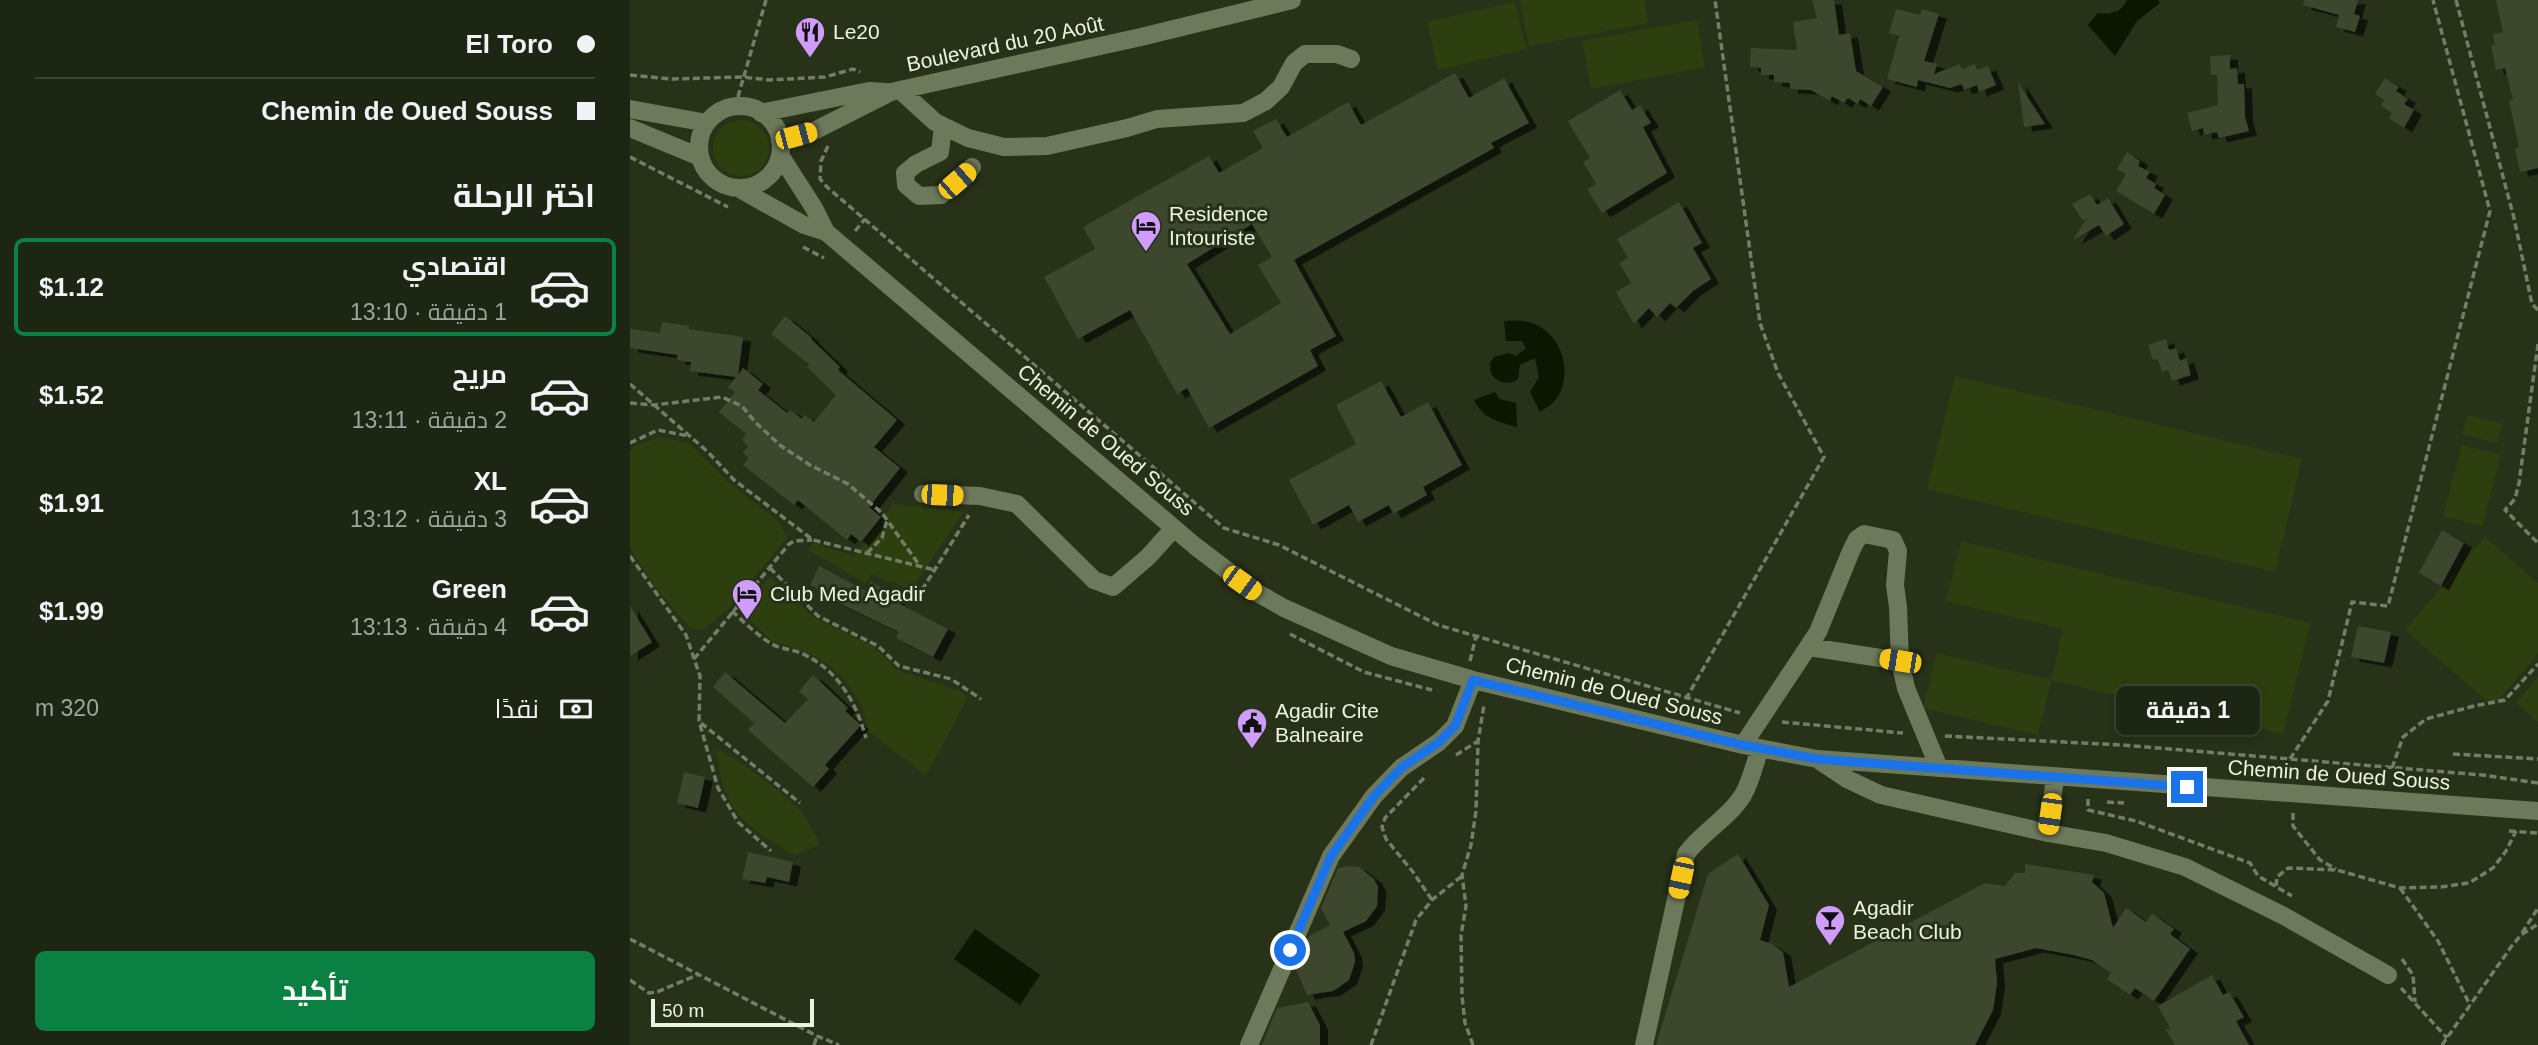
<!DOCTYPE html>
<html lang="ar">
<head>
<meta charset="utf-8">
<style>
	:root { --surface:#1d2613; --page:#252e1c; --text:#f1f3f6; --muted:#a0a5a0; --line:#3b4333; --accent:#0b8043 }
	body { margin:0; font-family:Helvetica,Cairo,sans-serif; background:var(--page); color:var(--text); direction:rtl; height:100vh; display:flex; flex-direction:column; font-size:26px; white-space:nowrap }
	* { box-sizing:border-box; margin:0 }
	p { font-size:23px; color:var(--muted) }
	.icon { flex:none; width:38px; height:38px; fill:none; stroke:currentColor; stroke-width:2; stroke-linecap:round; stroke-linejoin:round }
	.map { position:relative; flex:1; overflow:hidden; direction:ltr }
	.panel { display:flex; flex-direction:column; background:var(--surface); width:630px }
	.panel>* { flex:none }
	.guide { display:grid; align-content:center; height:154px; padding:0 35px; background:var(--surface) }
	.scale { position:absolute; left:21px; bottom:18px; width:163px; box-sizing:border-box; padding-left:7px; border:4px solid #ecf3e3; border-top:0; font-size:19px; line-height:24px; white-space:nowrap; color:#ecf3e3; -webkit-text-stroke:5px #273219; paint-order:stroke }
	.end { position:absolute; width:32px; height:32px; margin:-16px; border:9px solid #1a73e8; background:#fff; box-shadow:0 0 0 4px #fff }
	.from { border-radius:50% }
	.bubble { position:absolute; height:49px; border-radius:10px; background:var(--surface); box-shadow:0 4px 10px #0003,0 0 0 2px var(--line); font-size:23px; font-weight:700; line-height:49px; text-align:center; direction:rtl }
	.car { position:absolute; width:21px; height:42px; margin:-21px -10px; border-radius:9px; box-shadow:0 0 5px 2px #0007; background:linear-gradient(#f5c518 24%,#345 0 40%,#f5c518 0 76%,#345 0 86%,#f5c518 0) }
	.guide b { display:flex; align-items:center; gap:24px; height:66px; font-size:26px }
	.guide b+b { border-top:2px solid var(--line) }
	.guide i { width:18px; height:18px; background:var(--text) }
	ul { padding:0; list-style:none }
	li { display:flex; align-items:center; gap:21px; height:98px; margin:0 14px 10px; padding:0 21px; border:4px solid transparent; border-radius:10px }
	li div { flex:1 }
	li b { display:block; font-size:26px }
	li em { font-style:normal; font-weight:700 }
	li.active { border-color:var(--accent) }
	li>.icon { width:63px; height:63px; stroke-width:1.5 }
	h2 { padding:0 35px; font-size:32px; line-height:84px }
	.pay { display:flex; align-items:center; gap:18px; height:77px; padding:0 35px; font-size:26px }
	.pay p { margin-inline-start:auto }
	.primary-button { display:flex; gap:14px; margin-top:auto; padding:14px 35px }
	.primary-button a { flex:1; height:80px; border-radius:10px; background:var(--accent); color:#fff; font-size:28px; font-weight:700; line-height:80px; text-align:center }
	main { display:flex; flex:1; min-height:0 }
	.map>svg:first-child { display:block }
</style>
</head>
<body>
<main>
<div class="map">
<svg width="1908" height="1045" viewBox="0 0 1908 1045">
	<defs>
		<filter id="shadow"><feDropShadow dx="8" dy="4.5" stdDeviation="0" flood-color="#0009"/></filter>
	</defs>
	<rect width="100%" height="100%" fill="#273219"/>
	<path fill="#2e3f0f" d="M890,0H1014L1018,23L899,46Z
		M885,2L896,49L808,70L797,22Z
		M1067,20L1075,67L961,89L952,41Z
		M83 148a28 28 0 1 1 56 0a28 28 0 1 1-56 0Z
		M1325,376L1672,459L1645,572L1297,489Z
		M1838,415L1872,424L1867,443L1832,434Z
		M28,438L58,442L96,480L150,523L157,538L98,609L73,630L60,627L28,591L0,548V451L6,445Z
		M1832,445L1871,455L1852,526L1813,516Z
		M264,504L334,512L281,590L242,574L235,583L178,550L183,543L224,556Z
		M1855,537L1908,583V654L1863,706L1775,630Z
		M1331,541L1680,623L1653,734L1421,680L1408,735L1293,708L1307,653L1421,680L1433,629L1316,601Z
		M140,577L183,617L244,647L268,670L329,691L338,697L296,775L239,732L233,709L216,681L198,664L179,653L142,641L110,610Z
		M1908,677V722L1886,703Z
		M86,749C108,758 159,797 174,815C180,824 185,835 190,844L166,855C136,840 106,822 94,788C89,776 89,762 86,749Z"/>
	<path fill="#0d1601" d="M1497,0H1528L1530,3L1507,21L1485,56L1458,25L1468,13C1481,15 1492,12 1497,0Z
		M874,321C884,320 897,320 907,325C931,337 941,368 930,393C926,402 917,407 910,412L900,392L909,377L905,358L890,365L888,379C878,386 867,383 861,373L860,363L864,357L879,353L886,356L896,348L892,341H876Z
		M865,392L870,399L886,403L887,427C869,422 852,418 844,400Z
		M345,929L410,975L390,1005L324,959Z"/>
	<path fill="#3c472d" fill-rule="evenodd" filter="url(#shadow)" d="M1182,0H1204L1209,35L1220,33L1226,71L1253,87L1241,106L1230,99L1228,104L1218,98L1214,103L1202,96L1200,101L1181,90L1160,89V83L1144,82V75H1131V68L1120,67L1121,48L1167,50L1163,22L1187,18Z
		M1674,0H1728L1724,14L1730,16L1725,32L1706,27L1709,15L1673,5Z
		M1866,0H1908V168L1890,172L1885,148L1889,147L1879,101L1883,100L1875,68L1866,70L1861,45H1865L1863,34L1873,32Z
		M1266,9L1290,15L1292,9L1309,14L1294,61L1307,64L1304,74L1330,64L1332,69L1345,64L1347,70L1358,66L1366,85L1349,92L1347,85L1334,90L1332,84L1320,88L1288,80L1287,87L1257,79L1269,36L1259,33Z
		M1600,55V69L1607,68L1608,84H1614L1615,117L1619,131L1589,138L1587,132L1574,135L1573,128L1562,131L1557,113L1588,105L1587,75H1581L1580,56Z
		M825,73L839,98L874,78L899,123L861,143L864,148L664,260L706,336L680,350L688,366L579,428L557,388L547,394L500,310L448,339L414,277L465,249L453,227L579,156L589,173L633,148L623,131L646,119L657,137L718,102L731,125ZM622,224L642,257L628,265L651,303L600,334L557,264Z
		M1755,78L1769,87L1766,91L1778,99L1774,104L1784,110L1774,128L1759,118L1762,113L1751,106L1754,100L1745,94Z
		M1388,82L1415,124L1394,127Z
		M990,90L1002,110L1010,105L1021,123L1013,127L1037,173L972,213L957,189L966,184L953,162L960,158L938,121Z
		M1497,152L1510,161L1508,166L1520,172L1516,178L1526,184L1524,188L1535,195L1524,214L1486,191L1496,174L1487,169Z
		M1460,194L1467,205L1478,198L1494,224L1476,236L1469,225L1443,240L1457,218L1453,221L1442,204Z
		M1049,202L1072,243L1063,248L1081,279L1063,291L1046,308L1040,303L1027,317L1019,308L1004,324L986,292L1001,283L989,263L998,258L987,239Z
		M155,316L182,338L181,339L210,367L208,370L267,420L244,447L270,468L239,507L251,517L231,542L221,534L217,540L168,500L164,505L113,465L119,458L113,453L118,446L112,440L116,434L89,412L105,392L98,387L106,377L60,371L61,362L47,360L48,355L0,348V329L30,333L32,322L59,326V329L113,337L108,375L113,368L133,384L128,390L157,413L160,410L172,419L175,415L184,422L206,395L177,367L180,365L141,334Z
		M1536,339L1539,350L1546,348L1550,361L1556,358L1561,375L1542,381L1538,370L1532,372L1528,359L1523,360L1518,345Z
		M751,381L771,417L798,402L832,465L793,487L797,495L763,514L759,505L728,522L719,505L683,525L659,480L726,444L706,405Z
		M1812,530L1834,543L1811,586L1789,573Z
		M189,566L236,591L241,582L269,596L266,602L318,629L303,657L266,638L269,632L199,598L200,595L180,585Z
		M0,606L22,642L0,656Z
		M1728,626L1761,632L1754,663L1721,657Z
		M95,672L155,723L178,699L169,691L183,675L218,708L215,711L231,725L195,765L199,769L183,787L118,730L124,723L83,687Z
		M54,772L75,777L68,808L47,803Z
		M118,852L163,862L159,882L137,877L135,883L112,879Z
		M1108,854L1139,905L1130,940L1142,944L1153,952L1159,987L1355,883L1375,886L1385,873H1395V864L1464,875L1462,882L1474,893L1483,928L1496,908L1516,922L1522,914L1544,929L1540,934L1560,949L1524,1001L1505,988L1500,995L1477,979L1481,973L1462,960L1444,955L1406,948L1365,959L1367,983L1363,1010L1345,1045H1026L1078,874Z
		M719,866L729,867L744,879L748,887L747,906L736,921L713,932L724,953L725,962L719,980L703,991L677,995L665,967L679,936L700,925L691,908L708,868Z
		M1582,975L1593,995L1599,992L1614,1017L1606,1021L1619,1045H1545L1536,1030L1540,1028L1528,1006Z
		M678,1002L690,1025V1045H632L647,1008Z"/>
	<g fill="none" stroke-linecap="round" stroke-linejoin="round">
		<path stroke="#737d67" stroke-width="3.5" stroke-dasharray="7 3.5" stroke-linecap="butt" d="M1826,0L1884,218L1902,304L1908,310
			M0,75L42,79L112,77L139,80L195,77L223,69L230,72
			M105,107L136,0
			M198,146L191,161L190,179L197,187L594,528L649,545L808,625L1110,713
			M0,157L98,207
			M225,231L235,219
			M173,247L194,258
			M1908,344L1889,483L1885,499L1875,510L1908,543
			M0,384L78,452L104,480L183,540L305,570
			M0,403L24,405L92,397L112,406L125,422L151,446L180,465L218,484L252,513L290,566
			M0,443L28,430L59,436
			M474,445L485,433
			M237,553L252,538L257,520
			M0,556L56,635L70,676L69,721L88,788L108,822L141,851
			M140,568L188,616L248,646L269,666L321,679L351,699
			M292,590L339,515
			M102,611C114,622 126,634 140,643C149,649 161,649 171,653C208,670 225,700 236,738
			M660,634L734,672L802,690
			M64,659L159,544L164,541L182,540
			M840,661L846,636
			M1052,709L1057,697L1194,457L1148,373L1130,323L1085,0
			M1152,722L1273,733
			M71,723L170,803
			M1315,736L1492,745L1852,775L1908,783
			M1823,754L1908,759
			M826,755L848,741
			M1660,759L1698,701L1722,602L1758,606L1860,211L1803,0
			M1762,768L1773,737L1796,719L1844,706L1875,700L1908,664
			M794,778L755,818L752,827L756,839L783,872L802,900
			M1458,799V810L1506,821L1620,863L1628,876L1662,896
			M1477,802L1494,803
			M1663,813V826L1690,860L1706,869
			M1879,831L1908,833
			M1646,886L1647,877L1658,868L1707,870L1770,888L1811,887L1839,883L1863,868L1876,851L1886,831
			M1770,888L1808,941L1840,1005
			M1892,933L1908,908
			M0,939L187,1036L209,1045
			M1772,959L1783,975L1785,1002
			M0,980L19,993L27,992L67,975
			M1771,988L1817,1038
			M184,1045L187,1036
			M741,1045L786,920L802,900L832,876
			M843,1045L835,1023L832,996L831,935L836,906L832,875L841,845L846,811L848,741L854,705
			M1812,1045L1881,947L1891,935L1908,924"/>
		<path stroke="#6c795a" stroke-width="18" d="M270,90L305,122L338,138L374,147L417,146L497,128L527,119L613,113L636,101L651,87L664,63L675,54H707L721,59
			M69 147a41 41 0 1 1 82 0a41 41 0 1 1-82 0Z
			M0,109L77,123
			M131,113L239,91L257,92
			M313,126L310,152L286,164L275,173L276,185L289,196L311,195L342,167
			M0,128L70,157
			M150,140L182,132L261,92L511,37L662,0
			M150,155L184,208L196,232
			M108,188L174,225L196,232L565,546L624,591L654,608L761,656L843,680L1113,745L1187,759L1908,811
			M293,494L350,496L387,504L464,580L483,587L518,557L544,528
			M1179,647L1270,661
			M1113,745L1188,632L1221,551L1227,539L1234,534L1263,540L1268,551L1265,585L1268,607L1270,661L1276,688L1309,768
			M1187,759L1217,779L1251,795L1418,833L1476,843L1555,867L1654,916L1758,975
			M1418,833L1425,777
			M619,1045L701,856L744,796L771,768L809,742L825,726L843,680
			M1014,1045L1056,854C1072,832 1099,818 1113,795C1121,781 1125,763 1130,748"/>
	</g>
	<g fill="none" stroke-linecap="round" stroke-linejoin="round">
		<path stroke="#1a73e8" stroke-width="9" d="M660,950L701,856L744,796L771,768L809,742L825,726L843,680L1113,745L1187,759L1557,787"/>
	</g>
	<defs>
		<g id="restaurant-pin" transform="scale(1.575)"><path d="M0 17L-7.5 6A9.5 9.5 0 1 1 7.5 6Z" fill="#d09dff" stroke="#273219"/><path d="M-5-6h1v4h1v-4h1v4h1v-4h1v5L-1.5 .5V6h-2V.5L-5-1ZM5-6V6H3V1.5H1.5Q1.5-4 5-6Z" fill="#111"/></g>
		<g id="hotel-pin" transform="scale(1.575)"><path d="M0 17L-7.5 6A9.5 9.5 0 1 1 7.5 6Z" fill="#d09dff" stroke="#273219"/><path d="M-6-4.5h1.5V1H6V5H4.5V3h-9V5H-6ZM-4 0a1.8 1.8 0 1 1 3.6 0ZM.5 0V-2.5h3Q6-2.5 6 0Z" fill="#111"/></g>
		<g id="civic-pin" transform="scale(1.575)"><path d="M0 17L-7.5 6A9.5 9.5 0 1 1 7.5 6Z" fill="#d09dff" stroke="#273219"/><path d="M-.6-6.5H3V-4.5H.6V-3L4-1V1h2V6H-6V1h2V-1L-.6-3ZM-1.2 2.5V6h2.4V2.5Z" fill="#111"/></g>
		<g id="bar-pin" transform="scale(1.575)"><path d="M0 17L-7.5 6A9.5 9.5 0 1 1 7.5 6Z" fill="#d09dff" stroke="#273219"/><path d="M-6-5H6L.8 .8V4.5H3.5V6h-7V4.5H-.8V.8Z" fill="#111"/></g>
	</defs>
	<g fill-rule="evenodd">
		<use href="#restaurant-pin" x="180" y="32"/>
		<use href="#hotel-pin" x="516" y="226"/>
		<use href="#hotel-pin" x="117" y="594"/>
		<use href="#civic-pin" x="622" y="723"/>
		<use href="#bar-pin" x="1200" y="920"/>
	</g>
	<g text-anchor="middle" stroke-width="6" stroke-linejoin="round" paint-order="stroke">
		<g font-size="21" fill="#ecf3e3" stroke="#273219" text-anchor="start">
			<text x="203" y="39">Le20</text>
			<text x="539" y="221">Residence<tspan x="539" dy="24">Intouriste</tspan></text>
			<text x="140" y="601">Club Med Agadir</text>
			<text x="645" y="718">Agadir Cite<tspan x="645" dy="24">Balneaire</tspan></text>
			<text x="1223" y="915">Agadir<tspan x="1223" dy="24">Beach Club</tspan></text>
		</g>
		<g font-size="21" fill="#ecf3e3" stroke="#273219">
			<text transform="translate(375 44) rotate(-12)" y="7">Boulevard du 20 Août</text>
			<text transform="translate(476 440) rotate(40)" y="7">Chemin de Oued Souss</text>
			<text transform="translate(984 691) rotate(14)" y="7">Chemin de Oued Souss</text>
			<text transform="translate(1709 775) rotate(4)" y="7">Chemin de Oued Souss</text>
		</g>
	</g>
</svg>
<div class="scale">50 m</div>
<i class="end from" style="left:660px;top:950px"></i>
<i class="end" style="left:1557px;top:787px"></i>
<div class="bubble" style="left:1486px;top:686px;width:144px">1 دقيقة</div>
<i class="car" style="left:166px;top:136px;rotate:75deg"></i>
<i class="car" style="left:327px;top:181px;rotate:49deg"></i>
<i class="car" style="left:312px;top:495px;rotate:92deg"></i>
<i class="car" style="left:612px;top:583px;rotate:126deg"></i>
<i class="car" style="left:1270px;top:661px;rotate:279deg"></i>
<i class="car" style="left:1420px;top:814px;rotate:188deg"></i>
<i class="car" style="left:1051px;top:878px;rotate:192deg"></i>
</div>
<section class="panel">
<div class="guide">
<b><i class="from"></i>El Toro</b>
<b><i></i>Chemin de Oued Souss</b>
</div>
<h2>اختر الرحلة</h2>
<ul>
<li class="active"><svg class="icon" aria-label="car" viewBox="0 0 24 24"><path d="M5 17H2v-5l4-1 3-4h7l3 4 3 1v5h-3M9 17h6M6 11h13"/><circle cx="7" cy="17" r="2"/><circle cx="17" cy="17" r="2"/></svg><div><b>اقتصادي</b><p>1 دقيقة · 13:10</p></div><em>$1.12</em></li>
<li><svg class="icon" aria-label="car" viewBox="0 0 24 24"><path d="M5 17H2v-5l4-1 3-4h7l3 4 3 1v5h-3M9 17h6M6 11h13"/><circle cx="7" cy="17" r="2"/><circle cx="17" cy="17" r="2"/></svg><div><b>مريح</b><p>2 دقيقة · 13:11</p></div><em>$1.52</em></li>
<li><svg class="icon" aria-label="car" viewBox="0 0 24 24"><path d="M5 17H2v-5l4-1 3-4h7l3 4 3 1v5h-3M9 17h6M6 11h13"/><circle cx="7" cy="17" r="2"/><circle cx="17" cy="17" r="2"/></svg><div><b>XL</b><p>3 دقيقة · 13:12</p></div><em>$1.91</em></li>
<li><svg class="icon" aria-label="car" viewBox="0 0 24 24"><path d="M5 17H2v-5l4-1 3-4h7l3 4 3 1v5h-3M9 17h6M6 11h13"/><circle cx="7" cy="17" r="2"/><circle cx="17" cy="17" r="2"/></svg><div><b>Green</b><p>4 دقيقة · 13:13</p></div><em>$1.99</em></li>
</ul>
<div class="pay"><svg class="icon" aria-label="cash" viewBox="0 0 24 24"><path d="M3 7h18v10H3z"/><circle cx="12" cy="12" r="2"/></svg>نقدًا<p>320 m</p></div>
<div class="primary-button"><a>تأكيد</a></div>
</section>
</main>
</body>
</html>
